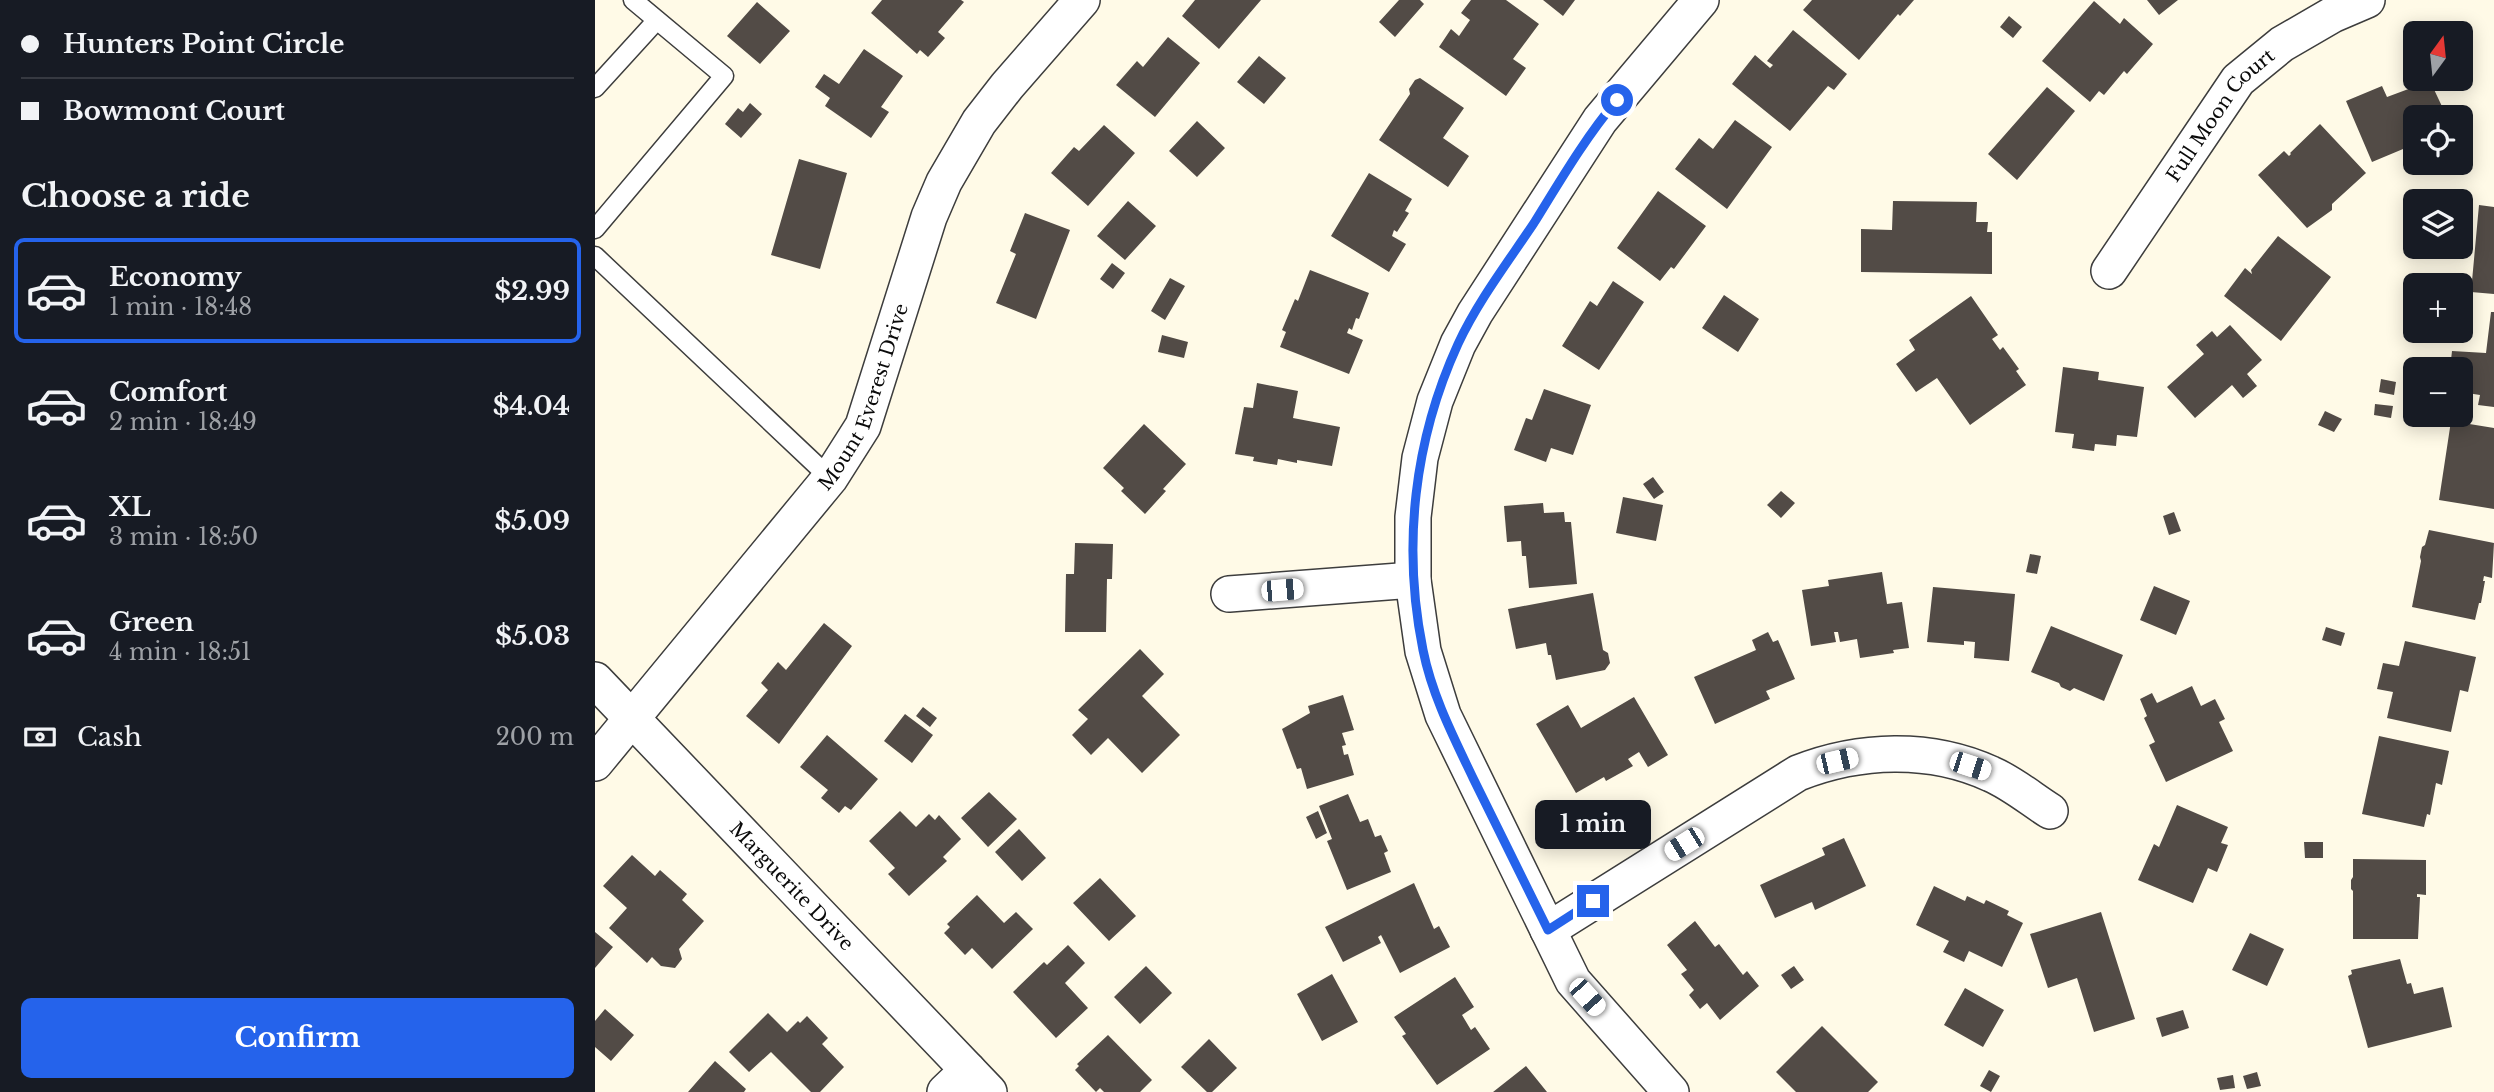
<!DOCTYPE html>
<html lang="en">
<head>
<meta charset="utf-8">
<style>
	:root { --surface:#171b24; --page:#242831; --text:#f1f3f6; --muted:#9ea1a6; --line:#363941; --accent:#2563eb }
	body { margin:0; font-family:"Libre Baskerville",serif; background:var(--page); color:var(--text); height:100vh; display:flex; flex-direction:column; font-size:26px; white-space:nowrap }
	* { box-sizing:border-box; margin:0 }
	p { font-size:23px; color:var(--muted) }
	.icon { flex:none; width:38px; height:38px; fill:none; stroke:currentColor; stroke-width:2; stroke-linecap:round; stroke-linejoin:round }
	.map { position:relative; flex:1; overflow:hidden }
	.panel { display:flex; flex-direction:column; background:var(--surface); width:595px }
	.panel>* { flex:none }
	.top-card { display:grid; align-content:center; height:154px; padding:0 21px; background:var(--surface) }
	.needle { width:46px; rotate:15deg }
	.tools { position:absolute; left:1808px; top:21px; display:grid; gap:14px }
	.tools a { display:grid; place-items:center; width:70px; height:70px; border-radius:10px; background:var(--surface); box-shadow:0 4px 18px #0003; font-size:35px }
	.end { position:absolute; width:32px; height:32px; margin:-16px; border:9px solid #2563eb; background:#fff; box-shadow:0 0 0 4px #fff }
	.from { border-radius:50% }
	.bubble { position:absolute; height:49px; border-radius:10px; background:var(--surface); box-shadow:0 4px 18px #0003; font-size:23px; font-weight:800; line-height:49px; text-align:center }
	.car { position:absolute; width:21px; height:42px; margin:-21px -10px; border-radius:9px; box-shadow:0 0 5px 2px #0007; background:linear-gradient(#fff 24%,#345 0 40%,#fff 0 76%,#345 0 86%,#fff 0) }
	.top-card b { display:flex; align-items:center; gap:24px; height:66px; font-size:26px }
	.top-card b+b { border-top:2px solid var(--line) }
	.top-card i { width:18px; height:18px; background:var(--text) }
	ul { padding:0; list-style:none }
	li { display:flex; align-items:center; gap:21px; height:105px; margin:0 14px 10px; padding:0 7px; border:4px solid transparent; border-radius:10px }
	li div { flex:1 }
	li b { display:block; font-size:26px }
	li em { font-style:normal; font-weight:800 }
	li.active { border-color:var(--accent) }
	li>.icon { width:63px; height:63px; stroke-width:1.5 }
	h2 { padding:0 21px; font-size:32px; line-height:84px }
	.pay { display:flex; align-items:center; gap:18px; height:77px; padding:0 21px; font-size:26px }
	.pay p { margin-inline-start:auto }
	.action { display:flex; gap:14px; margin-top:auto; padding:14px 21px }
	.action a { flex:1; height:80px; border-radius:10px; background:var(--accent); color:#fff; font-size:28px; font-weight:800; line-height:80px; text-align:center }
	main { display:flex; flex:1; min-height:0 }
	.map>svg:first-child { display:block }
</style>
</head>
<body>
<main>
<section class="panel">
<div class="top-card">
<b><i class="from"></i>Hunters Point Circle</b>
<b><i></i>Bowmont Court</b>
</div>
<h2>Choose a ride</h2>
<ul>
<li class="active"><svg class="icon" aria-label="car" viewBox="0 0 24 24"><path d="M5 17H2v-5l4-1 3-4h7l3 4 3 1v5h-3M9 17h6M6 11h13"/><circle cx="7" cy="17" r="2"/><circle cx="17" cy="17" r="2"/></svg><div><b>Economy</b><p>1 min · 18:48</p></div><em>$2.99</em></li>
<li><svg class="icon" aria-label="car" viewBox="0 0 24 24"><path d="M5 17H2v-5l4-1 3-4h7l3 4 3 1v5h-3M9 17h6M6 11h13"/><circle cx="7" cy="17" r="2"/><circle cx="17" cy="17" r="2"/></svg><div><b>Comfort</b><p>2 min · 18:49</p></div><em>$4.04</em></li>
<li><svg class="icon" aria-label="car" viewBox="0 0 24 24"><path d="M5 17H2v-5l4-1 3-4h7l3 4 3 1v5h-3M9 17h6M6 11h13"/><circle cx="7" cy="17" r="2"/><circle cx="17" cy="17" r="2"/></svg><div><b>XL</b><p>3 min · 18:50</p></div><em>$5.09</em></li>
<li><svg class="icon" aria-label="car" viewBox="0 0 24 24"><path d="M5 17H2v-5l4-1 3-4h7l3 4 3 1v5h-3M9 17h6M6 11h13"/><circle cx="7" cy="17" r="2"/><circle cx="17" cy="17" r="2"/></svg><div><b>Green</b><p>4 min · 18:51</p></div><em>$5.03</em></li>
</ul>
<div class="pay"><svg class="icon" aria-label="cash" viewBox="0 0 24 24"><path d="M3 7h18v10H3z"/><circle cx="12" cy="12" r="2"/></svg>Cash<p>200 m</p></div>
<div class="action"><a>Confirm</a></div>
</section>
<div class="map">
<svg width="1899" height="1092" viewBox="0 0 1899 1092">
	<rect width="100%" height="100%" fill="#fffae7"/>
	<path fill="#524b46" d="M287,0H366L369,2L343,32L350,38L333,57L325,50L322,54L276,13Z
		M600,0H666L624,49L587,16Z
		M804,0H825L829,4L800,37L784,22Z
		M876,0H911L944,24L918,59L931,68L911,96L844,47L856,29L864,36L875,20L866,13Z
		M948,0H980L968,16Z
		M1217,0H1319L1305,16L1303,14L1264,60L1208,10Z
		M1552,0H1583L1564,15Z
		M1499,1L1525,24L1529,18L1558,44L1532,74L1529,71L1509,95L1504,91L1495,102L1447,61Z
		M162,2L195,31L165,64L132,36Z
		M1414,16L1427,27L1418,38L1405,27Z
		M1198,30L1252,74L1239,90L1233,86L1195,131L1137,84L1160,55L1175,68L1178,65L1172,61Z
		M573,37L605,63L560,117L521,85L542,61L548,67Z
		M269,49L308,76L286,107L294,112L276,138L230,106L235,98L220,87L229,74L244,84Z
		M664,56L691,78L669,104L642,82Z
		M825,78L869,108L848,138L874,156L853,187L784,140L815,94L814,89L820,80Z
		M1835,81L1852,117H1820V144L1777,162L1751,101L1787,86L1792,97Z
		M1452,87L1480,111L1422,180L1393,154Z
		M155,103L167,114L146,138L130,124L143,108L148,112Z
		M1140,120L1177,147L1132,209L1080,169L1104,138L1118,149Z
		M602,121L630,148L602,177L574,151Z
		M1725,124L1771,173L1737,204V210L1712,228L1663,175L1689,151L1694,156L1696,154L1695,153Z
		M509,125L540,153L493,206L456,173L479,147L484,151Z
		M204,159L252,173L225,269L176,255Z
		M774,173L817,199L810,211L814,213L802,232L799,230L797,236L811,244L794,272L736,236Z
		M1063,191L1111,226L1079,269L1076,267L1065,281L1022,248Z
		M533,201L561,226L530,260L502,236Z
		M1298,201L1382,202L1381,222H1393L1392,232H1397V274L1266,272V229L1297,230Z
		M1884,205L1899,207V294L1876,292Z
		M430,213L475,230L441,319L401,303L421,254L415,251Z
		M1683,236L1736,277L1686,341L1629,296L1650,268L1657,274L1656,270Z
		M517,263L530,273L518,289L505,279Z
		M715,270L774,293L764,319L761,318L757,330L754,328L752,333L768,340L754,374L685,347L691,332L687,330L700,299L703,301Z
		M575,278L590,286L570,320L556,311Z
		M1018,281L1049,302L1004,370L967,346L995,301L1002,306Z
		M1129,295L1164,319L1143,352L1107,328Z
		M1376,296L1403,335L1397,339L1405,350L1408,347L1424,369L1421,371L1431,385L1375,425L1342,378L1321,392L1301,364L1320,350L1314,340Z
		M1896,312H1899V407L1883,405L1885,395L1866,392V369H1855L1857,351L1891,353Z
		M1635,325L1667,360L1652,374L1662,386L1648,398L1637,385L1600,418L1572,387L1609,354L1601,345L1617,331L1622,337Z
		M567,335L593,342L589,358L563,352Z
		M1468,367L1504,372L1503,380L1549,387L1542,437L1522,435L1521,446L1500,444L1499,451L1477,448L1479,434L1460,432Z
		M1786,379L1801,382L1799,395L1784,392Z
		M662,383L703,391L698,418L745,427L737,466L702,460V463L683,459L682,465L658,461L659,457L640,454L649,407L658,408Z
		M949,389L996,405L978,455L956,448L951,462L919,450L931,418L937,420Z
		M1780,404L1798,406L1796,418L1779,415Z
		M1730,411L1747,419L1739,432L1723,425Z
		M1856,421L1899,428V509L1844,500Z
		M549,424L591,464L568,489L571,491L550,514L526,491L529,488L508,468Z
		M1058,477L1069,492L1059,499L1048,484Z
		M1186,491L1200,503L1186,518L1172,505Z
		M1028,497L1068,505L1061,541L1021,533Z
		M948,503L949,513L969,512L970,522H976L982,584L934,588L931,556H927L926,541L912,542L909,506Z
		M1579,512L1586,531L1574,535L1568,516Z
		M1834,530L1899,543L1897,578L1889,576L1888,581H1890L1886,603H1884L1880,620L1817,607L1826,561L1825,557L1827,547L1830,545Z
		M480,543L518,544L517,579H512L511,632H470L471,574H479Z
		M1435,554L1446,556L1442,574L1431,572Z
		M1287,572L1292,604L1307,602L1314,648L1298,650L1299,653L1265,658L1262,639L1245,642L1243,632H1239L1241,642L1216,646L1207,590L1234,586L1233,580Z
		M1559,586L1595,601L1581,635L1545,620Z
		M1338,587L1420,594L1414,661L1379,658L1380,642L1369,641V645L1332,642Z
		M998,593L1008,650L1013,653L1015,663L1010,670L961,680L956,655H953L951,643L921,649L913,609Z
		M229,623L257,646L184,744L151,716L173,690L166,683L183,662L191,670Z
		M1456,626L1528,655L1509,701L1479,688L1475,691L1466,687L1464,683L1436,672Z
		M1731,627L1750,633L1746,646L1727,640Z
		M1173,632L1178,642L1183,640L1200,679L1171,691L1175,699L1120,724L1099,677L1161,650L1157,640Z
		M1810,641L1881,657L1873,692L1865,690L1856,732L1792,718L1798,692L1782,689L1788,663L1804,666Z
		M545,649L569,674L547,696L585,735L547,773L513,738L496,755L477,735L493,719L483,710Z
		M1597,686L1606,706L1620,699L1630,719L1624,722L1638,751L1571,782L1554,745L1560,742L1549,718L1552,716L1545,699L1557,693L1562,703Z
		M748,695L759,730L747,733L751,745L747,746L749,755L753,754L759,775L712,789L706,768L702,769L687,729L715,713L713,706Z
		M1039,697L1073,755L1053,767L1044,752L1033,759L1038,766L1011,781L1009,777L981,793L941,724L973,705L986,728Z
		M328,707L342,718L335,727L321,716Z
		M310,714L338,735L317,763L289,741Z
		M232,735L283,779L256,810L250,806L244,813L226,798L233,790L205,767Z
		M1784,736L1854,751L1847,785L1841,783L1835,815L1832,814L1829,827L1767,814Z
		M394,792L422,819L393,847L366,818Z
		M753,794L765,822L773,819L780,837L786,835L793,851L789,853L796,872L752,890L732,841L737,839L724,806Z
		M1582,805L1633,827L1626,843L1633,845L1622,872L1613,868L1598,903L1543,880L1559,844L1564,847Z
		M305,811L321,827L334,814L340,820L344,815L366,839L348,857L352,861L314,896L293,874L300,868L274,841Z
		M723,811L732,833L721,839L711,817Z
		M424,829L451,858L427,881L400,852Z
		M1249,838L1271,886L1220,910L1217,902L1180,918L1165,885L1230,855L1227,848Z
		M1709,842H1728V858H1710Z
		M37,855L60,876L65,870L92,894L87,900L109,921L84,949L87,959L80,968L66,966L57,957L52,963L14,928L32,908L8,886Z
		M1758,859L1831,860V895L1822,894V897H1825L1823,939H1758V891L1756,889V880L1758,877Z
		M505,878L541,916L514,941L478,903Z
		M819,883L839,929L844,926L855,947L805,973L786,935L783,937L786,943L748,962L730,927Z
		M1339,886L1370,901L1372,896L1389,904L1391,900L1414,911L1412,915L1428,923L1407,967L1374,951L1369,962L1348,952L1354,941L1321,925Z
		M382,895L409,923L421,912L438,929L397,969L377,948L370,955L349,933L355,927L352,924Z
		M1506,912L1540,1019L1499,1032L1482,978L1453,988L1435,934Z
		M1100,921L1120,947L1124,944L1148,975L1152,971L1164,986L1125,1020L1112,1003L1105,1009L1094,995L1099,990L1086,974L1092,970L1072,945Z
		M0,932L18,947L0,968Z
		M1655,933L1689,949L1672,986L1637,970Z
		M473,945L490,963L470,983L493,1008L461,1038L418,992L449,962L452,965Z
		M1805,959L1812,984L1816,983L1819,994L1848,987L1857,1027L1773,1048L1753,976L1757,974L1756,970Z
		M551,966L577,993L545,1024L519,997Z
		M1199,966L1209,980L1196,989L1186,975Z
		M737,974L763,1022L727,1041L702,994Z
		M860,977L879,1007L867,1015L876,1030L880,1027L895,1049L842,1085L807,1036L811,1034L799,1017Z
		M1370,988L1409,1010L1388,1047L1349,1025Z
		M10,1009L39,1035L16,1061L0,1047V1021Z
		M1588,1010L1594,1028L1567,1037L1561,1018Z
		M173,1013L192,1032L203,1021L205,1023L212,1016L233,1038L227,1044L249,1067L225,1092H216L176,1052L154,1072L134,1052Z
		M1227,1026L1283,1082L1273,1092H1201L1181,1072Z
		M513,1035L557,1080L545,1092H509L505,1088L501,1092L480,1070L484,1066L482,1064Z
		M614,1039L642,1068L617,1092H612L586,1067Z
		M120,1061L151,1089L149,1092H93Z
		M931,1066L952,1092H898Z
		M1394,1070L1405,1076L1396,1092L1385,1086Z
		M1662,1072L1666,1086L1652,1089L1648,1076Z
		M1638,1075L1640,1088L1625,1090L1622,1078Z"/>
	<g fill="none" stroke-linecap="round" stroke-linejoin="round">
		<g stroke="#3d3d3d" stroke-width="21">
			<path id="service" d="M0,88L62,20
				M0,229L129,76L38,0
				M0,256L235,478"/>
		</g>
		<g stroke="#3d3d3d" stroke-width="38">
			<g id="minor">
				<path id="s1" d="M1514,271L1643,80L1687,44L1737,15L1772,0"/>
				<path d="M634,594L818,580"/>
				<path id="s2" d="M0,680L394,1092"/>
				<path id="s3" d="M0,763L235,478L268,426L334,217L349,182L384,122L412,86L487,0"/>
				<path d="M953,930L1203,773C1264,749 1335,746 1396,774C1417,783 1436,799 1455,811"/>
				<path d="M350,1092L373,1070"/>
				<path d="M1076,1092L978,981L848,715L828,651L818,580V517L825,458L840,401L863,344L880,313L1005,120L1106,0"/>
			</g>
		</g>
		<use href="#service" stroke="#fff" stroke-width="18"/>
		<use href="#minor" stroke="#fff" stroke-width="35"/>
	</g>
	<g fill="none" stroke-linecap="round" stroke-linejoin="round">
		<path stroke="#2563eb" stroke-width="9" d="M998,901L953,930C928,879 903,829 878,778C858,736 837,695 828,650C807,546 819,440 863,344C883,301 913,262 939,223C965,181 990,138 1022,100"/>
	</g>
	<g text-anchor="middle" stroke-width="7" stroke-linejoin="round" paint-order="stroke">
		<g font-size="19" fill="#0a0a0a" stroke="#fff">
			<text dy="7" stroke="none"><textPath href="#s1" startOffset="192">Full Moon Court</textPath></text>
			<text dy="7" stroke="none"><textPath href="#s3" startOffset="458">Mount Everest Drive</textPath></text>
			<text dy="7" stroke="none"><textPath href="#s2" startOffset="285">Marguerite Drive</textPath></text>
		</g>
	</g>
</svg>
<div class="tools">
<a><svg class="needle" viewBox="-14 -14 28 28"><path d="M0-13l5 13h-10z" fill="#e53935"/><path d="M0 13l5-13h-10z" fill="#9ea1a6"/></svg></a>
<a><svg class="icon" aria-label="locate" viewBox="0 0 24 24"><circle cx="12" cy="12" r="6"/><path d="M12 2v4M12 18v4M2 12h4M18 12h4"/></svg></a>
<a><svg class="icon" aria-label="layers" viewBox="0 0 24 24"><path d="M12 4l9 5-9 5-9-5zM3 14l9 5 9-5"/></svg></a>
<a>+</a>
<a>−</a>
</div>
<i class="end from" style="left:1022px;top:100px"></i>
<i class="end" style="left:998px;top:901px"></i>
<div class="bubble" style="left:940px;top:800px;width:116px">1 min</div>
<i class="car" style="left:687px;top:590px;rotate:85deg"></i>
<i class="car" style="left:1242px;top:761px;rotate:77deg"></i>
<i class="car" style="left:1375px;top:766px;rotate:108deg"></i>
<i class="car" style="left:1089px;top:844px;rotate:238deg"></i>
<i class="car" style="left:992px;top:997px;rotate:138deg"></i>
</div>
</main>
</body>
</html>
